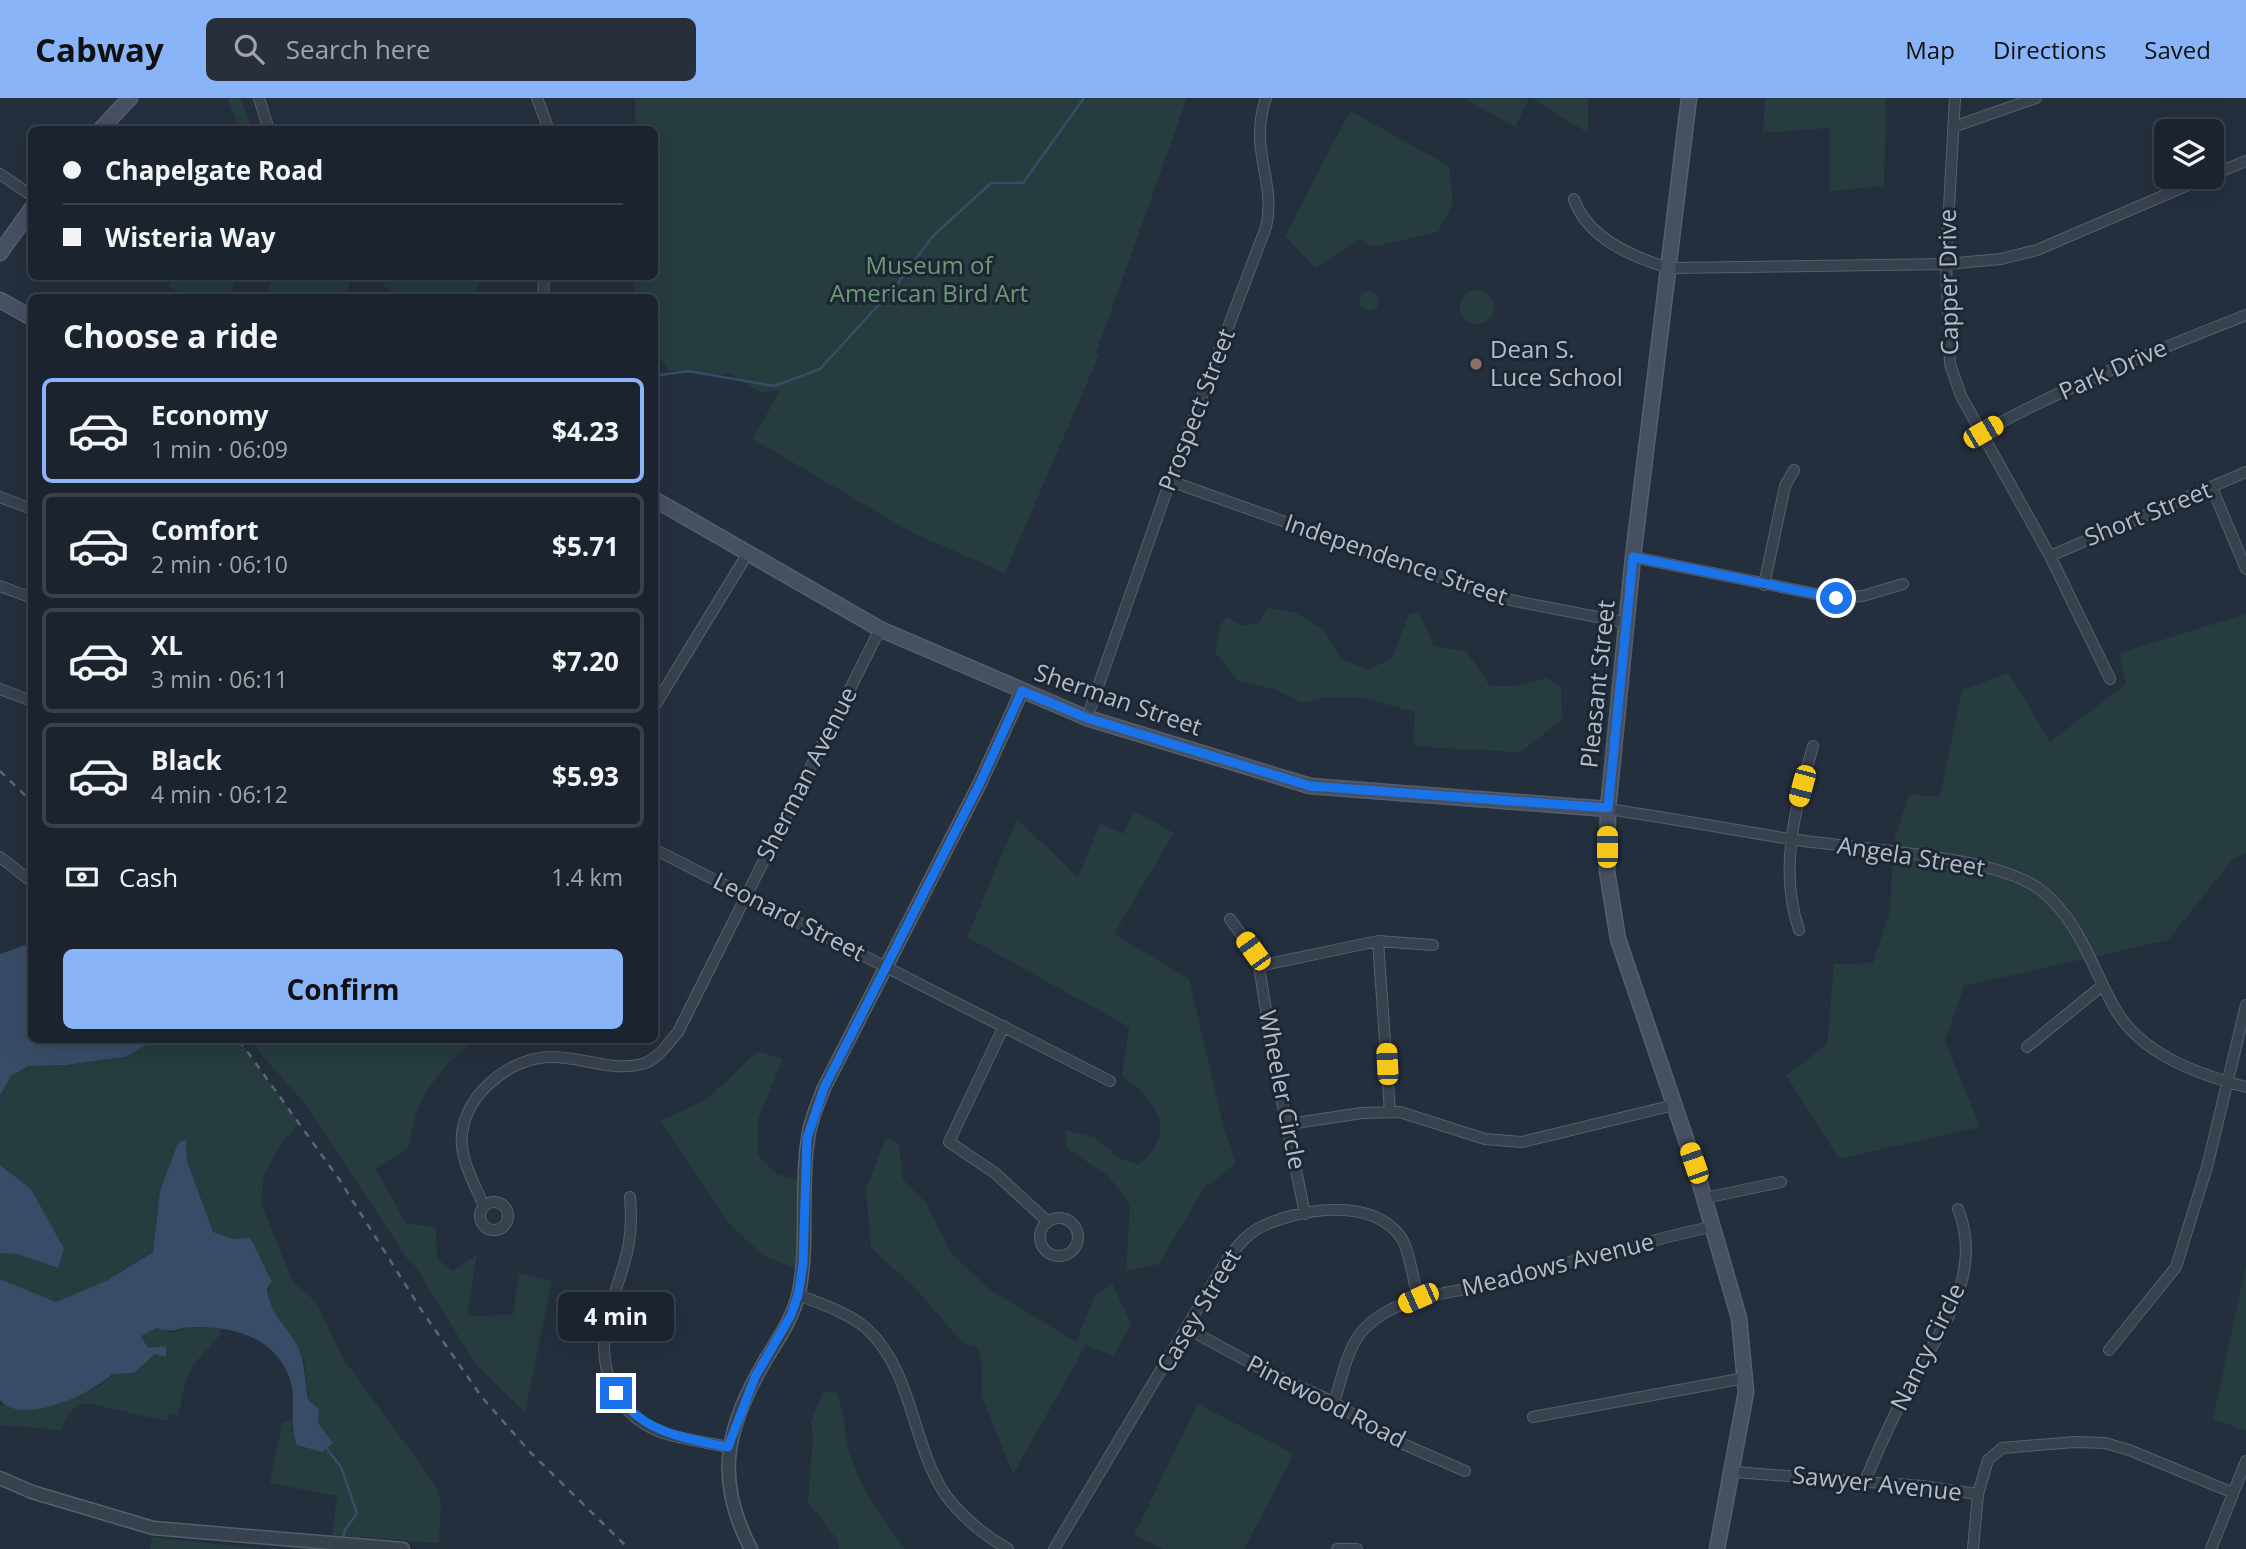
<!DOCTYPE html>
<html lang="en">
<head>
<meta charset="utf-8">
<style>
	:root { --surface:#1b232e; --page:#282f3a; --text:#f1f3f6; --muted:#a0a4aa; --line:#39404a; --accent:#8ab4f8 }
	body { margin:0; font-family:"Open Sans",sans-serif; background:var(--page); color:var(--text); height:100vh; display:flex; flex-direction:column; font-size:26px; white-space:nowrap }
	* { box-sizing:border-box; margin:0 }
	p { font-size:23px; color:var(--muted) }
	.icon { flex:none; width:38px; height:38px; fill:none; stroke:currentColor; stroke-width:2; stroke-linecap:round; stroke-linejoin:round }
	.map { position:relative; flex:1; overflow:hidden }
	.drawer { position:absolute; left:28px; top:196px; width:630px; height:749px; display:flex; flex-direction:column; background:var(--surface); border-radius:10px; box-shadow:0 7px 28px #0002,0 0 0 2px var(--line) }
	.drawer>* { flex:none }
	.guide { position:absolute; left:28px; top:28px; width:630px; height:154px; border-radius:10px; box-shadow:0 7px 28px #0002,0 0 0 2px var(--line); display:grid; align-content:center; height:154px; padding:0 35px; background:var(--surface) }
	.buttons { position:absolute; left:2154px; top:21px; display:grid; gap:14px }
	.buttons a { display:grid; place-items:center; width:70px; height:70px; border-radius:10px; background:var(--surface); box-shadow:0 7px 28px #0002,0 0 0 2px var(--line); font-size:35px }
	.end { position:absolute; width:32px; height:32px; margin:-16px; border:9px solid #1a73e8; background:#fff; box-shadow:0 0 0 4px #fff }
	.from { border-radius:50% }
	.bubble { position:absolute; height:49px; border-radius:10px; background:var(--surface); box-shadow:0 7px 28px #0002,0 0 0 2px var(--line); font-size:23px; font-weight:700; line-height:49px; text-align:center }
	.car { position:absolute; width:21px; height:42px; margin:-21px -10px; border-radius:9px; box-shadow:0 0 5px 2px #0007; background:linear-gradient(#f5c518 24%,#345 0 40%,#f5c518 0 76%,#345 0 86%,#f5c518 0) }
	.guide b { display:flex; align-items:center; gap:24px; height:66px; font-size:26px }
	.guide b+b { border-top:2px solid var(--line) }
	.guide i { width:18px; height:18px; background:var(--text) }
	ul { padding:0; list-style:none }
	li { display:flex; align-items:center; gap:21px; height:105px; margin:0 14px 10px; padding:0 21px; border:4px solid var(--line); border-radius:10px }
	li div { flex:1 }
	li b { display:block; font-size:26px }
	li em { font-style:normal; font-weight:700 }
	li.active { border-color:var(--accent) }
	li>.icon { width:63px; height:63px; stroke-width:1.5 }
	h2 { padding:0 35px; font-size:32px; line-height:84px }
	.pay { display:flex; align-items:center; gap:18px; height:77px; padding:0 35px; font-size:26px }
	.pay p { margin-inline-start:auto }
	.primary-button { display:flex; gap:14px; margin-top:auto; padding:14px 35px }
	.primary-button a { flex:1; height:80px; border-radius:10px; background:var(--accent); color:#111; font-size:28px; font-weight:700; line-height:80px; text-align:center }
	header { display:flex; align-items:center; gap:42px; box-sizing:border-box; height:98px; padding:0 35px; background:var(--accent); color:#111 }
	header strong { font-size:33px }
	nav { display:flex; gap:38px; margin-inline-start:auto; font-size:24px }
	.search { width:490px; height:63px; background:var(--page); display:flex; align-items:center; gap:18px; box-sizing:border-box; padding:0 24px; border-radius:10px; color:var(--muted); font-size:26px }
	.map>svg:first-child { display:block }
</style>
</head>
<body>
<header>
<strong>Cabway</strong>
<div class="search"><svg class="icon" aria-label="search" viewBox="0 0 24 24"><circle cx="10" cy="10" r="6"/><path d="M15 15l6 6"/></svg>Search here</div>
<nav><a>Map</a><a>Directions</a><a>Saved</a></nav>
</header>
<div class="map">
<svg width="2246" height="1451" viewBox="0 0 2246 1451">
	<rect width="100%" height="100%" fill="#242f3e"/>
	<path fill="#263c3f" d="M228,0H241L251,28L257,26L259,31H239Z
		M635,0H1187L1096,255L1099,257L1005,475L911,434L753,341L780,292L761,295L730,275L709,277L688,271L670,274L655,254L654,200L634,199V179L654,178V32L635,31Z
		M1464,0H1529L1515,29Z
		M1531,0H1588V35Z
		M1765,0H1886L1884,88L1830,93L1829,30L1763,35Z
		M1350,13L1449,68L1453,105L1438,134L1372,149L1360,141L1316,170L1285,138Z
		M373,178L478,179L477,199H398Z
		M172,179V178L237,179L229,198L177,193L168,189Z
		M258,179H351L346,200L268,199L270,181Z
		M1460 209a17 17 0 1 1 34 0a17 17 0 1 1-34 0Z
		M1359 203a10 10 0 1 1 20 0a10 10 0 1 1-20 0Z
		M1268,510L1296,515L1325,533L1340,560L1368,572L1392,560L1409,516L1418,513L1434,548L1466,553L1490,588H1515L1546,580L1561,588L1562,622L1519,655C1483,650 1448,653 1413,647L1415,614L1359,599H1327L1301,605L1275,591L1239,584L1215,554L1220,527L1227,519L1242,528L1259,525Z
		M2246,516V755L2233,761L2168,842L1964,888L1945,943L1980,1029L1839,1061L1786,977L1827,947L1834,866L1873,865L1890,813L1893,756L1890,755L1909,696L1940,699L1962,592L2009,575L2050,644L2126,586L2119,555Z
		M1134,713L1174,735L1114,836L1189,881L1223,1027L1236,1066L1205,1089L1159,1166L1126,1173L1130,1106L1109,1079L1067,1050L1065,1032L1096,1040L1120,1061L1138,1067C1179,1033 1158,1004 1122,978L1129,929L967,839L1017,721L1078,779L1100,725L1123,736Z
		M155,942H239L299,1025L279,1049L264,1076L261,1105L293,1184L316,1204L344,1262L436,1388L441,1404L439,1445L332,1437L337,1398L270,1385L282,1326L295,1319L291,1333L333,1345L318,1325L319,1311L308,1302C306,1291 307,1279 305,1268C299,1240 255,1212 272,1183C263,1169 259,1154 250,1140L233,1141L213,1134L187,1063L186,1042L178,1046L160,1093L153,1153L108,1182L56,1204L0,1181V1155L17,1156L58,1170L51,1130L31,1091L0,1067V997L11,978L28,968L66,967L125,959Z
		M249,942H300L322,947L377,942H475C437,974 415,998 409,1049L375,1071L406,1125L436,1129L437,1161L453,1173L477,1157L467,1218L513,1217L519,1175L552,1183L525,1314L475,1265L415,1168L408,1162L306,1007Z
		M758,953L783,961L758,1021V1057L776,1076L806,1084L802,1173L764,1158L730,1127L660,1023L706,1002Z
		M886,1039L899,1046L903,1082L926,1105L952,1156L989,1191L1076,1244L1094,1199L1112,1185L1131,1226L1113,1258L1086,1247L1013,1376L982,1298V1266L977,1249L963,1245L914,1189L871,1150L866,1092Z
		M2246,1167V1333L2213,1321Z
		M191,1229L221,1230L220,1237L193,1267L185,1286L178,1318L170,1316L167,1323C142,1318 116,1311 91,1306C75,1303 64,1320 61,1332L0,1327V1308L4,1306L22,1312L100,1288L112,1276L134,1275L155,1256L166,1258L148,1250L141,1238L157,1230L172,1235Z
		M823,1294H836C847,1319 842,1330 849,1352C860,1391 881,1419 905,1451H839L837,1441L808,1404L813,1341L811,1324Z
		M1198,1306L1294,1356L1244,1451H1164L1134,1437Z
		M152,1439L260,1451H150Z"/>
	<path fill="#394c67" d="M25,847L31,849L32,942H155L125,959L66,967L28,968L11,978L0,997V856Z
		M186,1042L187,1063L213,1134L233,1141L250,1140C259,1154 263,1169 272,1183L267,1191C271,1218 282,1222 295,1244C306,1262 304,1282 308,1302L319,1311L318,1325L333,1345L322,1354L297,1347C288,1325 298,1301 289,1278C273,1239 233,1228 194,1229C177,1229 176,1236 157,1230L141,1238L148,1250L166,1248V1259L155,1256L134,1275L112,1276C93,1295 22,1329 0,1302V1181L56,1204L108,1182L153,1154L160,1093L178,1045Z
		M0,1067L31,1091L64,1151L58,1170L17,1156L0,1155Z"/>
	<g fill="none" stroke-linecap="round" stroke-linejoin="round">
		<path stroke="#394c67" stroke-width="2.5" d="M654,278L688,273L774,288L820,271L895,189L933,138L991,85H1023L1084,0
			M325,1348L341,1369L357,1415L345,1432L343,1441"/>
		<g stroke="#565f6c" stroke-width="12">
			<path id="minor" d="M259,0L269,32
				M537,0L549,32
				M1955,0L1946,166L1950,266L1961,298L2050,458L2110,581
				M1953,29L2036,0
				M0,76L32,98
				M2212,77L2246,63
				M1574,101C1587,140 1632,159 1669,170L1946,166L2001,161L2037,152L2207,79
				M543,200L544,178
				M1983,334C2066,288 2157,252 2246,217
				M1170,383L1477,492L1515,503L1628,525
				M2212,390L2246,471
				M0,399L32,411
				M2050,458L2246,374
				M1633,459L1836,500L1863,498L1903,486
				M1764,487L1785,388L1794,372
				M0,488L32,500
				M0,591L32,603
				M654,609L748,455
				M1087,620L1170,383L1266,129C1277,85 1248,52 1266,0
				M1608,711C1669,720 1729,731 1790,741C1853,751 1995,756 2042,793C2079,823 2092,869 2114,909C2140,956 2197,976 2246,989
				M654,751L1110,983
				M0,759L32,784
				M1230,821L1253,853L1259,868L1275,969L1305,1116
				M1799,832C1778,770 1796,709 1813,648
				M1378,843L1390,1014
				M1259,868L1378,843L1433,847
				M1004,928L949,1044L995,1075L1048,1124
				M2027,949L2103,887
				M1289,1026L1362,1015L1400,1014L1485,1041L1522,1044L1674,1007
				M630,1099C635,1154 620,1170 608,1219C595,1270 616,1322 670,1337C689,1342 709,1345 728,1349
				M1705,1100L1781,1084
				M480 1118a14 14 0 1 1 28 0a14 14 0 1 1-28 0Z
				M484,1108C476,1089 464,1069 462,1048C457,1002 509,958 552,959C583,959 612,974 642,966C658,962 668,945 678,934L880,531
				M1040 1139a19 19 0 1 1 38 0a19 19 0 1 1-38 0Z
				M798,1197C821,1206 847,1214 866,1230C914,1273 911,1348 947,1399C964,1421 984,1437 1008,1451
				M1188,1231L1269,1275L1334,1304L1387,1339L1465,1373
				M2109,1252L2176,1169L2207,1069L2246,907
				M1334,1304C1342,1281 1347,1249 1364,1231C1397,1196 1450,1197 1492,1185C1566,1165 1639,1145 1714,1128
				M1533,1319L1745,1280
				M1734,1374L1922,1388L1978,1396L1988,1362L2002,1350L2075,1344L2105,1345L2129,1352L2231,1394
				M1865,1383C1879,1350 1893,1317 1911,1285C1941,1232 1984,1175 1958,1111
				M1054,1451L1228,1160C1237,1149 1246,1137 1259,1130C1298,1110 1370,1099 1400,1138C1409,1149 1414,1185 1418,1201
				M1337,1451H1357
				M1973,1451L1978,1396
				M2211,1451L2246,1363"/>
		</g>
		<g stroke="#565f6c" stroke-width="15">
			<path id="tertiary" d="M0,1380L32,1394L153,1430L403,1451
				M751,1451C713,1379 727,1328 766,1261C779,1240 794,1218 799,1194C809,1144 800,1091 808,1040C810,1023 818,1006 824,990L980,685L1022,593"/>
		</g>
		<g stroke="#565f6c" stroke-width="17">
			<path id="secondary" d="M1689,0L1633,459L1608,711L1607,773L1618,841L1694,1065L1739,1220L1746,1294L1717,1451
				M100,32L130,0
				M0,155L32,110
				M0,202L32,220
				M654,401L880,531L1087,620L1310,688L1608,711"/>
		</g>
		<use href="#minor" stroke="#38414e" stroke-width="10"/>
		<use href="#tertiary" stroke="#38414e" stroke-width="12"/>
		<use href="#secondary" stroke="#465061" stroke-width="14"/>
		<path stroke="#5a6575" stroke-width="2.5" stroke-dasharray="7 7" stroke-linecap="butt" d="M0,673L32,704
			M239,942L339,1081L422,1213L481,1298L530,1354L629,1451"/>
	</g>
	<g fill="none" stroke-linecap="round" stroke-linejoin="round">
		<path stroke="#1a73e8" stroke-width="9" d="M616,1295C643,1335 684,1340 728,1349L755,1279L791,1217L798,1197L803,1166L807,1040L824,990L980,685L1022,593L1087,620L1310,688L1608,710L1633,459L1836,500"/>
	</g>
	<circle fill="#8d6e63" stroke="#1d2633" stroke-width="2.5" cx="1476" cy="266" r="7"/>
	<g text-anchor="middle" stroke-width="6" stroke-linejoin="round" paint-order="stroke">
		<g font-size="24" fill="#6b9a76" stroke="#1d2633">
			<text x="929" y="176">Museum of<tspan x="929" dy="28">American Bird Art</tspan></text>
		</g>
		<g font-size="24" fill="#b4bcc9" stroke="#1d2633">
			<text transform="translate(1949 184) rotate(-91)" y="8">Capper Drive</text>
			<text transform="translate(2113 272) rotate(-24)" y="8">Park Drive</text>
			<text transform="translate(1197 312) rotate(-69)" y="8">Prospect Street</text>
			<text transform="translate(2148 416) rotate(-22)" y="8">Short Street</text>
			<text transform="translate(1396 462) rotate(19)" y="8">Independence Street</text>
			<text transform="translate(1598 586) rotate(-84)" y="8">Pleasant Street</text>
			<text transform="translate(1118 602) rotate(19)" y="8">Sherman Street</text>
			<text transform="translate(807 676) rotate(-63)" y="8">Sherman Avenue</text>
			<text transform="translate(1911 759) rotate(9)" y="8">Angela Street</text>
			<text transform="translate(789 819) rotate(27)" y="8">Leonard Street</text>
			<text transform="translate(1282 992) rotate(79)" y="8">Wheeler Circle</text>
			<text transform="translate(1558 1167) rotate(-14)" y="8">Meadows Avenue</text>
			<text transform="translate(1199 1213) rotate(-59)" y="8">Casey Street</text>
			<text transform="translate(1928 1249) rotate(-64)" y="8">Nancy Circle</text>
			<text transform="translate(1326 1304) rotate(27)" y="8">Pinewood Road</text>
			<text transform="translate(1877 1386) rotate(6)" y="8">Sawyer Avenue</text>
		</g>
		<g font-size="24" fill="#b4bcc9" stroke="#1d2633" text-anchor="start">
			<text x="1490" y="260">Dean S.<tspan x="1490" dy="28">Luce School</tspan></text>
		</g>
	</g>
</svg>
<div class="buttons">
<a><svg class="icon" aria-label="layers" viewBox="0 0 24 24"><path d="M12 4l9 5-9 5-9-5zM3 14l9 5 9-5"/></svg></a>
</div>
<i class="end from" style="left:1836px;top:500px"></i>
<i class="end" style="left:616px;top:1295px"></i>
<div class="bubble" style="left:558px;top:1194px;width:116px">4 min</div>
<i class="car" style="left:1983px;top:334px;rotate:60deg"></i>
<i class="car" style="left:1802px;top:688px;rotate:195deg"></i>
<i class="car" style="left:1607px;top:749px;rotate:0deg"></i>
<i class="car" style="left:1253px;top:853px;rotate:324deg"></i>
<i class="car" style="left:1387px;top:966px;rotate:357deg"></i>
<i class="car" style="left:1694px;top:1065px;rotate:341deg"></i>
<i class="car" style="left:1418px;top:1200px;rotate:246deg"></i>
<div class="guide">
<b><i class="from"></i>Chapelgate Road</b>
<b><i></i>Wisteria Way</b>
</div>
<section class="drawer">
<h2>Choose a ride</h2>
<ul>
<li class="active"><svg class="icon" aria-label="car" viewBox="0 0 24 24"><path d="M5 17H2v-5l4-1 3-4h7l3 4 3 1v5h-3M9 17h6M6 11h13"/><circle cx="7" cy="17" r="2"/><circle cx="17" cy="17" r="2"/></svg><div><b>Economy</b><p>1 min · 06:09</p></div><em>$4.23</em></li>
<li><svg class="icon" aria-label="car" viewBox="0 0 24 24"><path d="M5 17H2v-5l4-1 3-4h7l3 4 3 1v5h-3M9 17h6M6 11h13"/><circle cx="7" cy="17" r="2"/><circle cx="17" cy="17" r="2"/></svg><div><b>Comfort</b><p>2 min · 06:10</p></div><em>$5.71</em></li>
<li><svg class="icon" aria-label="car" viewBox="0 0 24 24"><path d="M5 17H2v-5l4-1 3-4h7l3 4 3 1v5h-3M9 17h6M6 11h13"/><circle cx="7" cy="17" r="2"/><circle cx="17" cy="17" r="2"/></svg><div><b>XL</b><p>3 min · 06:11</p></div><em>$7.20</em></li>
<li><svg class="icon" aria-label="car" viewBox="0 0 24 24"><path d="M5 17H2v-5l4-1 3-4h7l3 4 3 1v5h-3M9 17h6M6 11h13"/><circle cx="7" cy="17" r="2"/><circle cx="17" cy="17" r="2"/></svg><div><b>Black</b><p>4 min · 06:12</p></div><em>$5.93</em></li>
</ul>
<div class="pay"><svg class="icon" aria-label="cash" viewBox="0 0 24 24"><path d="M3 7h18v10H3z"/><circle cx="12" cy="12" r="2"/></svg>Cash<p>1.4 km</p></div>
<div class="primary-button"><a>Confirm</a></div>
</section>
</div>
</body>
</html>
